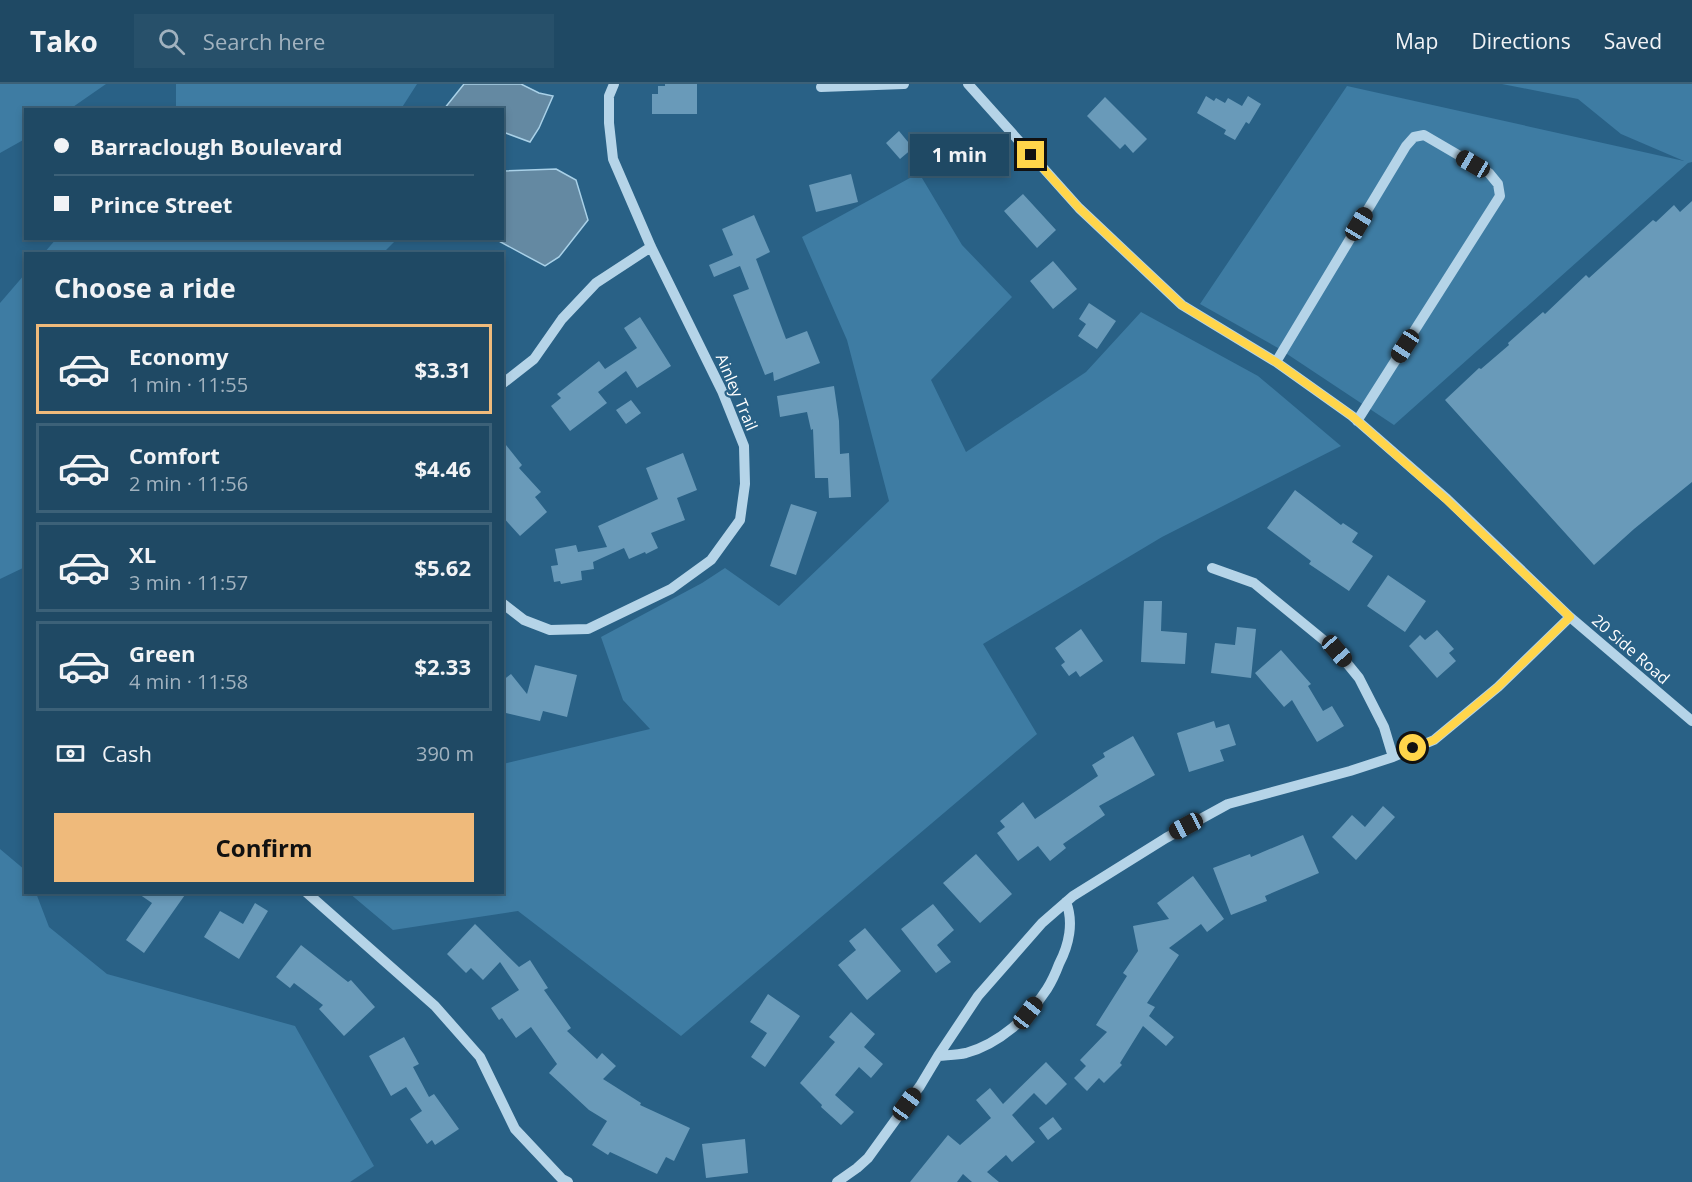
<!DOCTYPE html>
<html lang="en">
<head>
<meta charset="utf-8">
<style>
	:root { --surface:#1f4964; --page:#27506a; --text:#f1f3f6; --muted:#a1b2bf; --line:#3c6178; --accent:#efba7b }
	body { margin:0; font-family:"Open Sans",sans-serif; background:var(--page); color:var(--text); height:100vh; display:flex; flex-direction:column; font-size:22px; white-space:nowrap }
	* { box-sizing:border-box; margin:0 }
	p { font-size:20px; color:var(--muted) }
	.icon { flex:none; width:33px; height:33px; fill:none; stroke:currentColor; stroke-width:2; stroke-linecap:round; stroke-linejoin:round }
	.map { position:relative; flex:1; overflow:hidden }
	.side { position:absolute; left:24px; top:168px; width:480px; height:642px; display:flex; flex-direction:column; background:var(--surface); border-radius:0px; box-shadow:0 3px 9px #0003,0 0 0 2px var(--line) }
	.side>* { flex:none }
	.top-card { position:absolute; left:24px; top:24px; width:480px; height:132px; border-radius:0px; box-shadow:0 3px 9px #0003,0 0 0 2px var(--line); display:grid; align-content:center; height:132px; padding:0 30px; background:var(--surface) }
	.end { position:absolute; width:27px; height:27px; margin:-14px; border:8px solid #ffd54a; background:#111; box-shadow:0 0 0 3px #111 }
	.from { border-radius:50% }
	.bubble { position:absolute; height:42px; border-radius:0px; background:var(--surface); box-shadow:0 3px 9px #0003,0 0 0 2px var(--line); font-size:20px; font-weight:700; line-height:42px; text-align:center }
	.car { position:absolute; width:18px; height:36px; margin:-18px -9px; border-radius:8px; box-shadow:0 0 4px 2px #0007; background:linear-gradient(#222 24%,#8ab4d8 0 40%,#222 0 76%,#8ab4d8 0 86%,#222 0) }
	.top-card b { display:flex; align-items:center; gap:21px; height:57px; font-size:22px }
	.top-card b+b { border-top:2px solid var(--line) }
	.top-card i { width:15px; height:15px; background:var(--text) }
	ul { padding:0; list-style:none }
	li { display:flex; align-items:center; gap:18px; height:90px; margin:0 12px 9px; padding:0 18px; border:3px solid var(--line); border-radius:0px }
	li div { flex:1 }
	li b { display:block; font-size:22px }
	li em { font-style:normal; font-weight:700 }
	li.on { border-color:var(--accent) }
	li>.icon { width:54px; height:54px; stroke-width:1.5 }
	h2 { padding:0 30px; font-size:27px; line-height:72px }
	.pay { display:flex; align-items:center; gap:15px; height:66px; padding:0 30px; font-size:22px }
	.pay p { margin-inline-start:auto }
	.primary-button { display:flex; gap:12px; margin-top:auto; padding:12px 30px }
	.primary-button a { flex:1; height:69px; border-radius:0px; background:var(--accent); color:#111; font-size:24px; font-weight:700; line-height:69px; text-align:center }
	header { display:flex; align-items:center; gap:36px; box-sizing:border-box; height:84px; padding:0 30px; background:var(--surface); border-bottom:2px solid var(--line) }
	header strong { font-size:28px }
	nav { display:flex; gap:33px; margin-inline-start:auto; font-size:21px }
	.search { width:420px; height:54px; background:var(--page); display:flex; align-items:center; gap:15px; box-sizing:border-box; padding:0 21px; border-radius:0px; color:var(--muted); font-size:22px }
	.map>svg:first-child { display:block }
</style>
</head>
<body>
<header>
<strong>Tako</strong>
<div class="search"><svg class="icon" aria-label="search" viewBox="0 0 24 24"><circle cx="10" cy="10" r="6"/><path d="M15 15l6 6"/></svg>Search here</div>
<nav><a>Map</a><a>Directions</a><a>Saved</a></nav>
</header>
<div class="map">
<svg width="1692" height="1098" viewBox="0 0 1692 1098">
	<rect width="100%" height="100%" fill="#296186"/>
	<path fill="#3e7ca3" d="M0,0H106L70,25L26,26L25,55L0,69Z
		M176,0H417L401,25H175L176,24Z
		M1502,0H1692V78L1688,79L1394,341L1278,264L1200,220L1347,2L1684,77L1621,50L1578,15Z
		M919,89L962,161L1012,213L931,296L966,368L1086,288L1141,228L1258,292L1341,362L1162,453L983,560L1037,650L681,952L518,827L393,846L349,809L502,808L503,680L650,645L623,616L601,553L702,499L725,484L779,522L889,417L847,256L802,153Z
		M57,154H397V155L382,170L44,169Z
		M25,190V483L0,495V219Z
		M0,765L25,786L26,808L36,809L49,843L107,890L295,942L374,1082L350,1098H0Z"/>
	<path fill="#6489a2" stroke="#a9d1e8" stroke-width="1.5" d="M464,0H521L539,9L553,12L539,44L530,58L503,48L502,26L444,25Z
		M556,85L576,96L588,136L559,173L545,182L495,155L502,154L503,87Z"/>
	<path fill="#699ab9" d="M665,0H697V30H652V10H658V2H665Z
		M1206,12L1214,17L1216,14L1225,19L1228,14L1242,22L1248,12L1261,20L1249,40L1246,38L1235,56L1224,50L1226,46L1197,29Z
		M1105,13L1147,55L1133,69L1125,60L1120,65L1087,32Z
		M899,47L913,64L900,75L886,59Z
		M950,54L968,74L947,93L929,72Z
		M851,90L858,118L816,128L809,101Z
		M1023,110L1056,146L1037,164L1004,127Z
		M1692,117V398L1634,445L1594,481L1445,316L1479,284L1481,285L1509,261L1508,259L1543,228L1545,230L1586,191L1589,194L1653,136L1656,138L1674,121L1680,128Z
		M754,131L770,168L756,175L786,255L807,247L820,279L774,297L773,288L765,291L733,211L749,205L740,182L714,193L709,181L733,171L722,145Z
		M1053,177L1077,205L1053,225L1030,197Z
		M1089,219L1116,237L1097,265L1078,252L1086,240L1079,235Z
		M640,233L671,282L637,304L626,287L598,308L607,319L570,347L551,322L561,314L557,310L599,277L605,285L637,264L624,244Z
		M834,302L839,337L840,370L849,369L851,413L829,414L828,394H815L813,345L811,346L807,328L780,333L777,312Z
		M631,316L641,329L626,340L616,326Z
		M502,356L522,381L519,384L541,408L535,413L547,428L520,452L502,432Z
		M683,369L697,406L677,414L685,436L651,449L658,464L646,470L645,468L629,475L624,464L593,478L594,485L581,487L582,496L561,500L560,497L554,498L551,482L558,481L555,465L576,461L578,468L607,463L598,442L658,415L646,384Z
		M1295,406L1341,441L1343,439L1358,449L1352,458L1373,472L1349,507L1309,480L1311,477L1267,444Z
		M791,420L817,428L796,491L770,482Z
		M1388,491L1426,517L1405,548L1367,522Z
		M1144,517H1162L1161,547L1187,549L1185,580L1141,578Z
		M1237,543L1256,545L1251,594L1211,589L1215,559L1235,561Z
		M1081,545L1103,577L1080,593L1076,587L1069,592L1061,581L1065,578L1055,564Z
		M1437,546L1454,565L1449,569L1456,577L1437,594L1409,562L1420,551L1425,556Z
		M1281,566L1311,600L1308,602L1323,627L1332,622L1344,642L1317,658L1292,616L1284,623L1255,589Z
		M535,581L577,591L567,633L543,627L540,637L502,628V597L511,590L527,610Z
		M1214,637L1216,644L1229,640L1236,661L1220,666L1224,677L1189,688L1177,649Z
		M1133,652L1155,691L1099,722L1105,731L1063,760L1066,764L1050,777L1038,762L1018,777L997,749L1005,743L1000,737L1023,718L1035,735L1098,692L1092,681L1105,673L1103,669Z
		M1383,722L1395,733L1356,776L1332,753L1352,731L1365,743Z
		M1303,751L1319,789L1265,812L1267,817L1231,831L1213,784L1250,770L1251,773Z
		M976,770L1012,810L980,839L943,799Z
		M1193,792L1224,835L1207,848L1201,840L1169,864L1179,871L1147,919L1155,923L1149,932L1174,953L1166,962L1143,942L1120,979L1122,981L1104,999L1099,994L1087,1007L1074,994L1086,982L1080,976L1107,948L1096,941L1127,892L1123,889L1138,867L1133,842L1169,835L1157,819Z
		M136,808H187L144,869L126,856L152,819Z
		M255,819L268,827L239,875L204,853L220,827L243,840Z
		M933,820L954,846L937,861L951,878L936,889L901,845Z
		M475,840L519,883L530,876L548,904L544,906L571,944L567,947L597,975L602,969L616,982L603,995L641,1019L640,1021L690,1044L674,1077L666,1073L657,1090L610,1068L608,1071L592,1061L607,1037L589,1026L549,989L557,980L531,943L516,954L502,934L499,936L491,924L519,906L500,878L483,896L471,884L466,889L447,870Z
		M865,844L901,887L867,916L838,881L856,866L849,857Z
		M301,861L348,898L351,896L375,923L344,952L319,925L323,921L294,899L290,904L276,893Z
		M768,910L800,932L765,983L751,973L767,949L750,938Z
		M851,928L875,950L864,963L883,980L871,994L859,983L835,1011L854,1028L841,1041L821,1023L822,1021L800,999L835,958L829,953Z
		M404,953L419,980L413,983L429,1013L434,1010L459,1045L435,1061L432,1056L427,1060L410,1035L422,1027L406,1003L391,1012L369,972Z
		M1046,978L1067,1000L1046,1021L1034,1009L1012,1031L1035,1058L1012,1078L1006,1071L987,1088L999,1098H972L963,1090L957,1098H910L948,1051L960,1061L991,1034L976,1016L990,1004L1003,1020Z
		M1053,1033L1062,1045L1048,1056L1039,1044Z
		M745,1055L748,1089L706,1094L702,1060Z"/>
	<g fill="none" stroke-linecap="round" stroke-linejoin="round">
		<path stroke="#b5d4e8" stroke-width="10" d="M968,0L1079,124L1182,221L1276,278L1352,332L1447,415L1570,533L1692,637
			M821,3L904,0
			M1276,278L1406,62L1414,53L1424,51L1489,89L1498,100L1500,112L1357,337
			M502,300L534,275L562,235L596,199L651,163
			M1212,484L1254,499L1337,567L1359,594L1384,643L1393,673
			M502,519L524,536L550,546L588,545L671,505L711,476L740,436L745,400L744,362L722,307L651,163L613,75L609,39V12L614,0
			M306,808L435,922L480,973L515,1045L562,1095L568,1098
			M938,972C947,971 957,971 966,969C999,960 1029,933 1047,905C1052,897 1056,888 1059,880C1069,861 1074,838 1066,818
			M837,1098L857,1084L868,1074L920,1002L938,972L978,912L1042,839L1073,812L1166,754L1228,720L1350,687L1393,673L1434,656L1498,603L1570,533"/>
	</g>
	<g fill="none" stroke-linecap="round" stroke-linejoin="round">
		<path stroke="#ffd54a" stroke-width="8" d="M1031,71L1079,124L1182,221L1276,278L1352,332L1447,416L1570,533L1498,603L1434,656L1413,664"/>
	</g>
	<g text-anchor="middle" stroke-width="4.5" stroke-linejoin="round" paint-order="stroke">
		<g font-size="16" fill="#fff" stroke="#296186">
			<text transform="translate(737 308) rotate(67)" y="6">Ainley Trail</text>
			<text transform="translate(1631 565) rotate(41)" y="6">20 Side Road</text>
		</g>
	</g>
</svg>
<i class="end from" style="left:1413px;top:664px"></i>
<i class="end" style="left:1031px;top:71px"></i>
<div class="bubble" style="left:910px;top:50px;width:99px">1 min</div>
<i class="car" style="left:1473px;top:80px;rotate:300deg"></i>
<i class="car" style="left:1359px;top:140px;rotate:31deg"></i>
<i class="car" style="left:1405px;top:262px;rotate:213deg"></i>
<i class="car" style="left:1337px;top:567px;rotate:139deg"></i>
<i class="car" style="left:1186px;top:742px;rotate:242deg"></i>
<i class="car" style="left:1028px;top:929px;rotate:38deg"></i>
<i class="car" style="left:907px;top:1020px;rotate:36deg"></i>
<div class="top-card">
<b><i class="from"></i>Barraclough Boulevard</b>
<b><i></i>Prince Street</b>
</div>
<section class="side">
<h2>Choose a ride</h2>
<ul>
<li class="on"><svg class="icon" aria-label="car" viewBox="0 0 24 24"><path d="M5 17H2v-5l4-1 3-4h7l3 4 3 1v5h-3M9 17h6M6 11h13"/><circle cx="7" cy="17" r="2"/><circle cx="17" cy="17" r="2"/></svg><div><b>Economy</b><p>1 min · 11:55</p></div><em>$3.31</em></li>
<li><svg class="icon" aria-label="car" viewBox="0 0 24 24"><path d="M5 17H2v-5l4-1 3-4h7l3 4 3 1v5h-3M9 17h6M6 11h13"/><circle cx="7" cy="17" r="2"/><circle cx="17" cy="17" r="2"/></svg><div><b>Comfort</b><p>2 min · 11:56</p></div><em>$4.46</em></li>
<li><svg class="icon" aria-label="car" viewBox="0 0 24 24"><path d="M5 17H2v-5l4-1 3-4h7l3 4 3 1v5h-3M9 17h6M6 11h13"/><circle cx="7" cy="17" r="2"/><circle cx="17" cy="17" r="2"/></svg><div><b>XL</b><p>3 min · 11:57</p></div><em>$5.62</em></li>
<li><svg class="icon" aria-label="car" viewBox="0 0 24 24"><path d="M5 17H2v-5l4-1 3-4h7l3 4 3 1v5h-3M9 17h6M6 11h13"/><circle cx="7" cy="17" r="2"/><circle cx="17" cy="17" r="2"/></svg><div><b>Green</b><p>4 min · 11:58</p></div><em>$2.33</em></li>
</ul>
<div class="pay"><svg class="icon" aria-label="cash" viewBox="0 0 24 24"><path d="M3 7h18v10H3z"/><circle cx="12" cy="12" r="2"/></svg>Cash<p>390 m</p></div>
<div class="primary-button"><a>Confirm</a></div>
</section>
</div>
</body>
</html>
